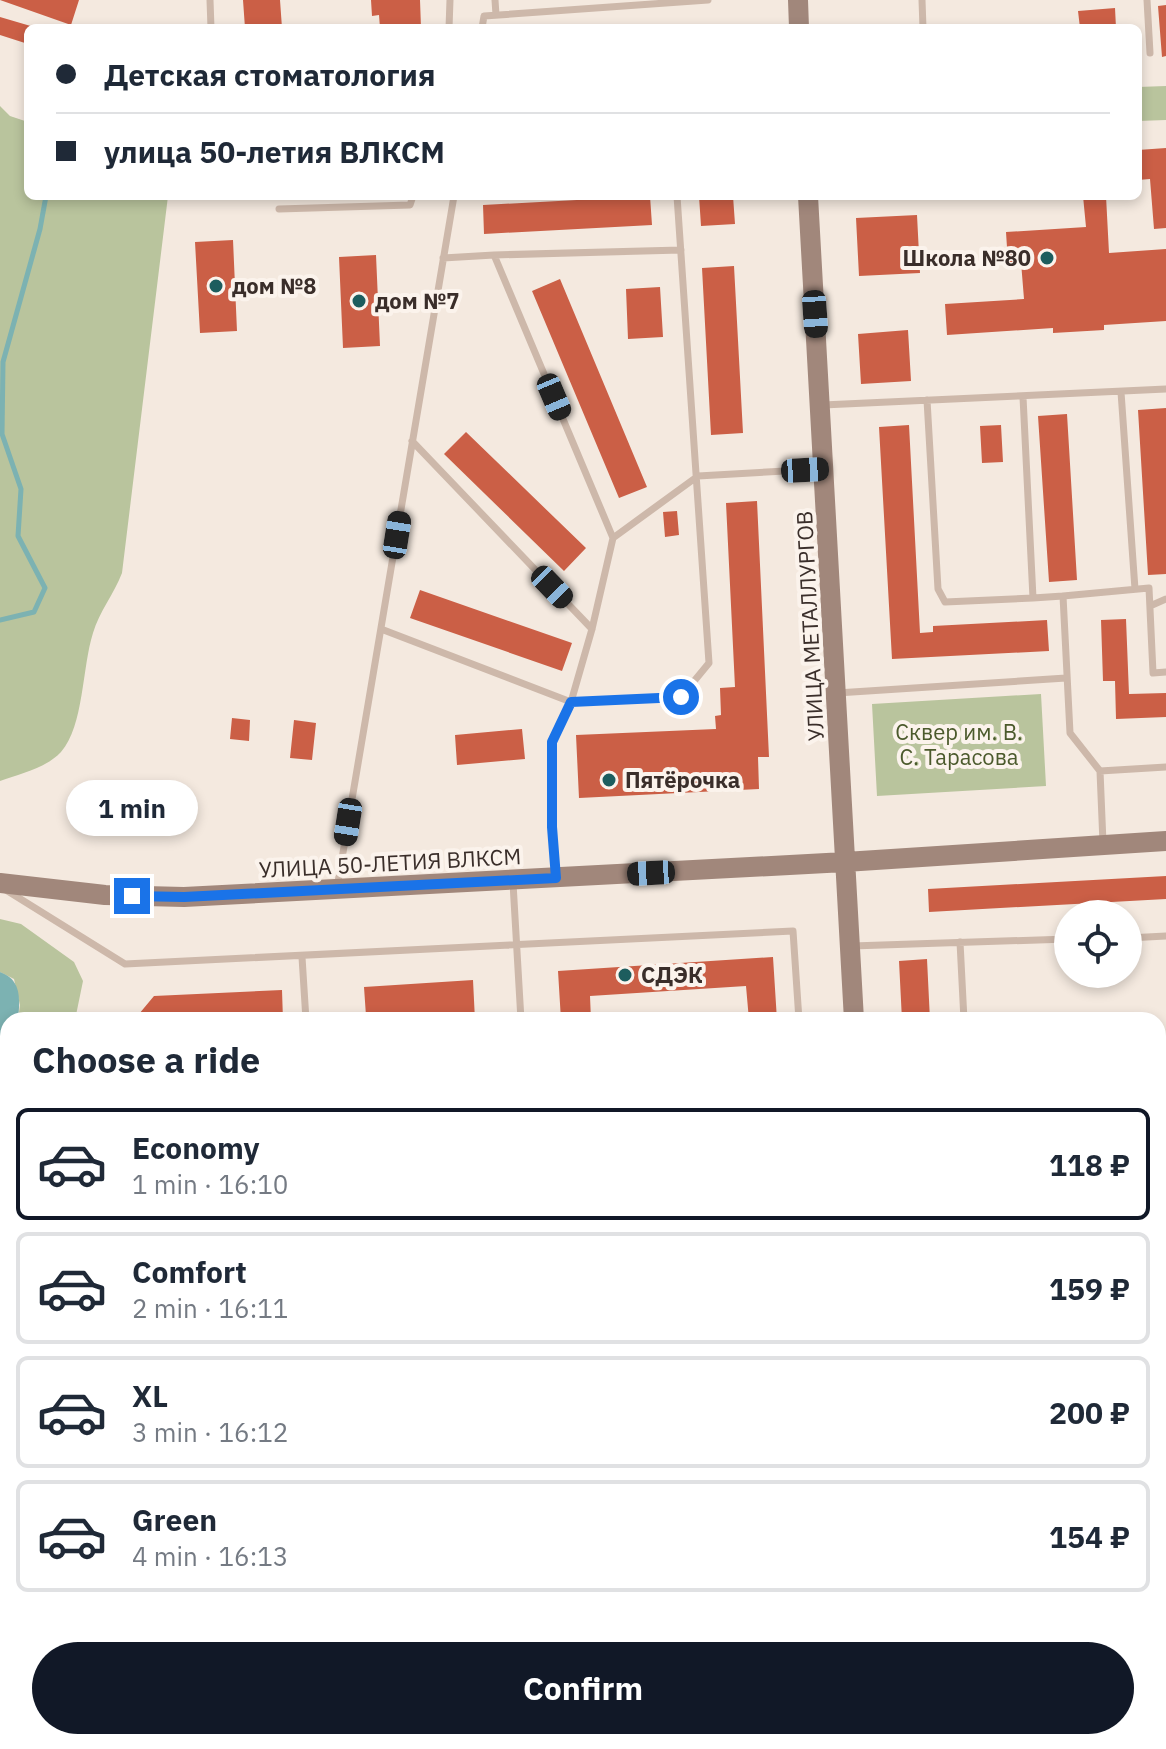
<!DOCTYPE html>
<html lang="en">
<head>
<meta charset="utf-8">
<style>
	:root { --surface:#fff; --page:#f2f2f3; --text:#1f2937; --muted:#747a83; --line:#e0e1e3; --accent:#111827 }
	body { margin:0; font-family:"IBM Plex Sans",sans-serif; background:var(--page); color:var(--text); height:100vh; display:flex; flex-direction:column; font-size:30px; white-space:nowrap }
	* { box-sizing:border-box; margin:0 }
	p { font-size:26px; color:var(--muted) }
	.icon { flex:none; width:44px; height:44px; fill:none; stroke:currentColor; stroke-width:2; stroke-linecap:round; stroke-linejoin:round }
	.map { position:relative; flex:1; overflow:hidden }
	.side { position:absolute; left:0px; top:1012px; width:1166px; height:738px; display:flex; flex-direction:column; background:var(--surface); border-radius:24px 24px 0 0; box-shadow:0 4px 12px #0003 }
	.side>* { flex:none }
	.hud { position:absolute; left:24px; top:24px; width:1118px; height:176px; border-radius:12px; box-shadow:0 4px 12px #0003; display:grid; align-content:center; height:176px; padding:0 32px; background:var(--surface) }
	.tools { position:absolute; left:1054px; top:900px; display:grid; gap:16px }
	.tools a { display:grid; place-items:center; width:88px; height:88px; border-radius:50%; background:var(--surface); box-shadow:0 4px 12px #0003; font-size:40px }
	.end { position:absolute; width:36px; height:36px; margin:-18px; border:10px solid #1a73e8; background:#fff; box-shadow:0 0 0 4px #fff }
	.from { border-radius:50% }
	.bubble { position:absolute; height:56px; border-radius:28px; background:var(--surface); box-shadow:0 4px 12px #0003; font-size:26px; font-weight:700; line-height:56px; text-align:center }
	.car { position:absolute; width:24px; height:48px; margin:-24px -12px; border-radius:10px; box-shadow:0 0 6px 2px #0007; background:linear-gradient(#222 24%,#8ab4d8 0 40%,#222 0 76%,#8ab4d8 0 86%,#222 0) }
	.hud b { display:flex; align-items:center; gap:28px; height:76px; font-size:30px }
	.hud b+b { border-top:2px solid var(--line) }
	.hud i { width:20px; height:20px; background:var(--text) }
	ul { padding:0; list-style:none }
	li { display:flex; align-items:center; gap:24px; height:112px; margin:0 16px 12px; padding:0 16px; border:4px solid var(--line); border-radius:12px }
	li div { flex:1 }
	li b { display:block; font-size:30px }
	li em { font-style:normal; font-weight:700 }
	li.on { border-color:var(--accent) }
	li>.icon { width:72px; height:72px; stroke-width:1.5 }
	h2 { padding:0 32px; font-size:36px; line-height:96px }
	.button { display:flex; gap:16px; margin-top:auto; padding:16px 32px }
	.button a { flex:1; height:92px; border-radius:48px; background:var(--accent); color:#fff; font-size:32px; font-weight:700; line-height:92px; text-align:center }
	.map>svg:first-child { display:block }
</style>
</head>
<body>
<div class="map">
<svg width="1166" height="1749" viewBox="0 0 1166 1749">
	<rect width="100%" height="100%" fill="#f4e9df"/>
	<path fill="#b9c49d" d="M1166,86V120L1138,121V87Z
		M0,106L10,116L28,122V196H168L122,573C114,594 99,612 93,633C82,667 84,726 61,752C46,768 20,774 0,781Z
		M1041,694L1046,786L877,796L872,704Z
		M0,919L21,924L74,962L83,981L75,1020H18L20,1005L14,979L0,972Z
		M728,1012L729,1020H604V1018Z
		M8,1050V1338L0,1376V1096Z"/>
	<path fill="#7cb2b2" d="M0,972C22,980 20,999 18,1020H8V1050L0,1096Z"/>
	<g fill="none" stroke-linecap="round" stroke-linejoin="round">
		<path stroke="#7cb2b2" stroke-width="5" d="M0,620L34,612L45,588L18,536L21,489L2,434L3,362L40,229L46,196"/>
	</g>
	<path fill="#cb5f46" d="M0,0H79L71,25Z
		M243,0H280L282,28H245Z
		M371,0H420L421,28H380L379,15L372,16Z
		M1166,5V56L1162,57L1158,6Z
		M1115,8L1116,28H1080L1078,11Z
		M0,17L34,27L28,28V44L0,35Z
		M1166,148V228L1154,229L1150,179L1138,180V150Z
		M650,196L652,225L484,234L483,205Z
		M699,196H733L735,224L701,226Z
		M1083,196H1106L1109,253L1166,249V321L1104,325V330L1053,333V328L947,335L945,304L1024,299L1021,262L1008,263L1006,232L1086,227Z
		M917,215L920,273L859,276L856,218Z
		M233,240L237,331L200,333L195,242Z
		M376,255L380,346L343,348L339,257Z
		M734,266L743,433L711,435L702,268Z
		M560,279L647,487L619,498L532,291Z
		M660,287L663,337L628,339L626,289Z
		M908,330L911,381L861,384L858,334Z
		M1166,408V574L1148,575L1138,410Z
		M1067,414L1077,580L1049,582L1038,416Z
		M909,425L920,633L933,632V626L1047,620L1049,651L892,659L879,427Z
		M1001,425L1003,462L982,463L980,426Z
		M466,432L586,548L564,571L444,454Z
		M757,501L769,757H758L759,789L579,798L576,735L716,729L715,716L721,715L720,688L735,687L726,503Z
		M677,511L679,535L665,537L663,512Z
		M420,590L572,643L562,671L410,618Z
		M1126,619L1129,694L1166,693V717L1116,719L1115,681H1103L1101,620Z
		M232,718L250,720L249,741L230,739Z
		M294,720L316,723L312,760L290,758Z
		M522,729L525,759L457,765L455,735Z
		M1166,876V899L929,912L928,889Z
		M773,957L777,1020H749L746,986L590,996L591,1020H561L558,971Z
		M927,959L930,1020H902L899,961Z
		M473,980L475,1020H444V1012L366,1016L364,987Z
		M282,990L283,1020H134L154,996Z
		M1158,1064H1166V1289H1158Z
		M1166,1430V1475L1158,1476V1431Z
		M941,1742H971V1749H942Z
		M1062,1742H1092L1093,1749H1062Z"/>
	<g fill="none" stroke-linecap="round" stroke-linejoin="round">
		<path stroke="#cdb8aa" stroke-width="7" d="M210,0L211,28
			M495,0L496,15
			M922,0L923,28
			M1147,0L1150,53
			M449,28L450,0
			M482,28L484,16L708,0
			M279,209L410,205L413,196
			M494,255L681,250
			M443,258L494,255L613,538
			M1121,392L1135,589
			M927,400L938,589L945,602L1033,598L1023,397
			M823,405L1166,389
			M412,441L592,629
			M1063,596L1149,588L1153,673L1166,672
			M1033,598L1063,596L1070,733L1100,771L1103,843
			M1150,606L1166,599
			M381,629L571,702L681,697L709,663L677,196
			M837,693L1066,678
			M1100,771L1166,767
			M556,876L552,827V742L571,702L592,629L613,538L698,476L821,469
			M513,883L521,1020
			M337,888L454,196
			M6,890L125,964L793,931L799,1020
			M1128,938L1166,936
			M960,942L964,1020
			M852,946L1068,939
			M302,957L306,1020
			M1158,1048H1166
			M1163,1526L1166,1612
			M1003,1742L1004,1749
			M1124,1742V1749"/>
		<path stroke="#a1877b" stroke-width="20" d="M798,0L799,28
			M808,196L854,1020
			M0,883L105,895L184,897L845,862L1166,841
			M889,1742V1749"/>
	</g>
	<g fill="none" stroke-linecap="round" stroke-linejoin="round">
		<path stroke="#1a73e8" stroke-width="10" d="M132,896L184,897L556,878L552,827V742L571,702L681,697"/>
	</g>
	<g fill="#1d5d5e" stroke="#fbf3ec" stroke-width="3">
		<circle cx="1047" cy="258" r="8"/>
		<circle cx="216" cy="286" r="8"/>
		<circle cx="359" cy="301" r="8"/>
		<circle cx="609" cy="780" r="8"/>
		<circle cx="625" cy="975" r="8"/>
	</g>
	<g text-anchor="middle" stroke-width="8" stroke-linejoin="round" paint-order="stroke">
		<g font-size="22" font-weight="bold" fill="#3a2e2a" stroke="#fbf3ec" text-anchor="start">
			<text x="1031" y="266" text-anchor="end">Школа №80</text>
			<text x="232" y="294">дом №8</text>
			<text x="375" y="309">дом №7</text>
			<text x="625" y="788">Пятёрочка</text>
			<text x="641" y="983">СДЭК</text>
		</g>
		<g font-size="22" fill="#3a2e2a" stroke="#fbf3ec">
			<text transform="translate(810 626) rotate(-93)" y="8">УЛИЦА МЕТАЛЛУРГОВ</text>
			<text transform="translate(390 863) rotate(-3)" y="8">УЛИЦА 50-ЛЕТИЯ ВЛКСМ</text>
		</g>
		<g font-size="22" fill="#4b5a2c" stroke="#fbf3ec">
			<text x="959" y="740">Сквер им. В.<tspan x="959" dy="25">С. Тарасова</tspan></text>
		</g>
	</g>
</svg>
<div class="tools">
<a><svg class="icon" aria-label="locate" viewBox="0 0 24 24"><circle cx="12" cy="12" r="6"/><path d="M12 2v4M12 18v4M2 12h4M18 12h4"/></svg></a>
</div>
<i class="end from" style="left:681px;top:697px"></i>
<i class="end" style="left:132px;top:896px"></i>
<div class="bubble" style="left:66px;top:780px;width:132px">1 min</div>
<i class="car" style="left:815px;top:314px;rotate:176deg"></i>
<i class="car" style="left:554px;top:397px;rotate:157deg"></i>
<i class="car" style="left:805px;top:470px;rotate:87deg"></i>
<i class="car" style="left:397px;top:535px;rotate:9deg"></i>
<i class="car" style="left:552px;top:587px;rotate:136deg"></i>
<i class="car" style="left:348px;top:822px;rotate:189deg"></i>
<i class="car" style="left:651px;top:873px;rotate:267deg"></i>
<div class="hud">
<b><i class="from"></i>Детская стоматология</b>
<b><i></i>улица 50-летия ВЛКСМ</b>
</div>
<section class="side">
<h2>Choose a ride</h2>
<ul>
<li class="on"><svg class="icon" aria-label="car" viewBox="0 0 24 24"><path d="M5 17H2v-5l4-1 3-4h7l3 4 3 1v5h-3M9 17h6M6 11h13"/><circle cx="7" cy="17" r="2"/><circle cx="17" cy="17" r="2"/></svg><div><b>Economy</b><p>1 min · 16:10</p></div><em>118 ₽</em></li>
<li><svg class="icon" aria-label="car" viewBox="0 0 24 24"><path d="M5 17H2v-5l4-1 3-4h7l3 4 3 1v5h-3M9 17h6M6 11h13"/><circle cx="7" cy="17" r="2"/><circle cx="17" cy="17" r="2"/></svg><div><b>Comfort</b><p>2 min · 16:11</p></div><em>159 ₽</em></li>
<li><svg class="icon" aria-label="car" viewBox="0 0 24 24"><path d="M5 17H2v-5l4-1 3-4h7l3 4 3 1v5h-3M9 17h6M6 11h13"/><circle cx="7" cy="17" r="2"/><circle cx="17" cy="17" r="2"/></svg><div><b>XL</b><p>3 min · 16:12</p></div><em>200 ₽</em></li>
<li><svg class="icon" aria-label="car" viewBox="0 0 24 24"><path d="M5 17H2v-5l4-1 3-4h7l3 4 3 1v5h-3M9 17h6M6 11h13"/><circle cx="7" cy="17" r="2"/><circle cx="17" cy="17" r="2"/></svg><div><b>Green</b><p>4 min · 16:13</p></div><em>154 ₽</em></li>
</ul>
<div class="button"><a>Confirm</a></div>
</section>
</div>
</body>
</html>
